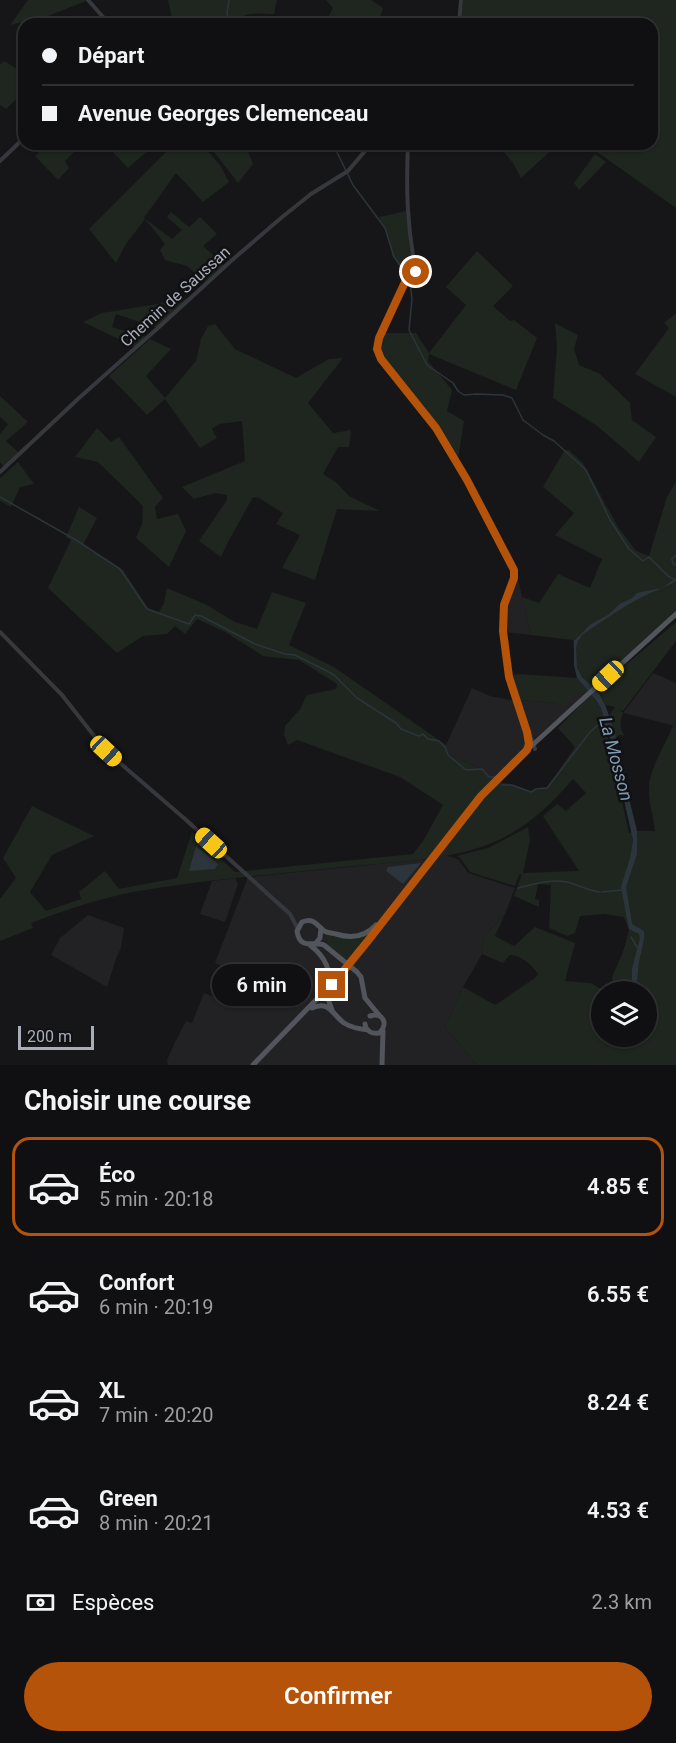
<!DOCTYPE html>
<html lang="fr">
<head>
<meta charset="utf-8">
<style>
	:root { --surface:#101012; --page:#19191b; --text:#f1f3f6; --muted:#9c9d9f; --line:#303032; --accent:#b45309 }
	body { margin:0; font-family:Roboto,sans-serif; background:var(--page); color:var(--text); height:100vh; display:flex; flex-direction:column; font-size:22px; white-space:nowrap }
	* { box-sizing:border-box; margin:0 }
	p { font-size:20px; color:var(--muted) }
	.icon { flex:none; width:33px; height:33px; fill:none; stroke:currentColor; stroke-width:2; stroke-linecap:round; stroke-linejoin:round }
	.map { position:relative; height:1065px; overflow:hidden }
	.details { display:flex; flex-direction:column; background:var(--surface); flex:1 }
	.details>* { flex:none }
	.top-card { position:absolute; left:18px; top:18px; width:640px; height:132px; border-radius:18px; box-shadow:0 2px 4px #0004,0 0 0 2px var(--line); display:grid; align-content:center; height:132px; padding:0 24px; background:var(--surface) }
	.buttons { position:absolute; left:591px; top:981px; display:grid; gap:12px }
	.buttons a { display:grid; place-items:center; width:66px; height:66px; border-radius:50%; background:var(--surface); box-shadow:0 2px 4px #0004,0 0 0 2px var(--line); font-size:30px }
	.scale { position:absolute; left:18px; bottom:15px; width:76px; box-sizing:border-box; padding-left:6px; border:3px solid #a8adb8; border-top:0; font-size:16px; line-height:21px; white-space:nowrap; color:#a8adb8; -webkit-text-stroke:4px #111113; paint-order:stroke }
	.end { position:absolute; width:27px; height:27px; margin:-14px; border:8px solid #b45309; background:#fff; box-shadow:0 0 0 3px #fff }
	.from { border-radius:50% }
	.bubble { position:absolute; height:42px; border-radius:21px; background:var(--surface); box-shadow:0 2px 4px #0004,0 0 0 2px var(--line); font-size:20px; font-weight:600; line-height:42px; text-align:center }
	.car { position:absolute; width:18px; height:36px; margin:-18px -9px; border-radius:8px; box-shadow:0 0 4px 2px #0007; background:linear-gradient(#f5c518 24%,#345 0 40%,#f5c518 0 76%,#345 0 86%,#f5c518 0) }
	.top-card b { display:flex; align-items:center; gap:21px; height:57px; font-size:22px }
	.top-card b+b { border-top:2px solid var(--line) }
	.top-card i { width:15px; height:15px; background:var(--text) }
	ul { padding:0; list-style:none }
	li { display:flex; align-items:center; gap:18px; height:99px; margin:0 12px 9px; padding:0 12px; border:3px solid transparent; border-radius:18px }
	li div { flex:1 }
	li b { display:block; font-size:22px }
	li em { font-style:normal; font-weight:600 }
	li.selected { border-color:var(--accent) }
	li>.icon { width:54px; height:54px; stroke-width:1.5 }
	h2 { padding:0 24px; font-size:27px; line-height:72px }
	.pay { display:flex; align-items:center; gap:15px; height:66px; padding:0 24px; font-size:22px }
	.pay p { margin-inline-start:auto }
	.action { display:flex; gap:12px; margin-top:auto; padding:12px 24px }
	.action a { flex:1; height:69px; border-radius:36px; background:var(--accent); color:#fff; font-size:24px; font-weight:600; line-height:69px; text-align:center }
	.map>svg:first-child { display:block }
</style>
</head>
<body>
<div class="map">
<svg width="676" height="1065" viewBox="0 0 676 1065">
	<rect width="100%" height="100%" fill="#161618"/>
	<path fill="#222225" d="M517,574L522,597L531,635L504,632L505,606Z
		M653,673L676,683V726L623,713Z
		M472,688L490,696L515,701L527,736L525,751L494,777L490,778L481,769L446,753V745Z
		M582,691L585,696L532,741L518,700L558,703Z
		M443,855L455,858L459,860L468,873L515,888L505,914L484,937L482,954L463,987L445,1027L477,1065H168L167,1060L174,1044L186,1021L192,1023L204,993L232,1005L252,972L224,967L215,963L248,877L428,859Z
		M235,878L238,884L225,922L200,914L212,881Z
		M88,915L124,928L121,948L117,956L107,987L51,955L60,938Z"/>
	<path fill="#1e261f" d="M28,0H85L86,1L48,16L10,25Z
		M168,0H277L274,14C258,14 244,10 233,24H224L211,19L189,24L173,23Z
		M326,0H371L383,8L378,24H356L328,18L333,8Z
		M463,0H676V208L586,144H652V24H461Z
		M4,61L24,73C24,95 21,95 6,109L0,105V65Z
		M48,144H82L65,161L69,168L58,180L35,156Z
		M105,144H144L150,149L128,168Z
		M168,144H201L220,165L229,182L203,202L176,173L144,218L172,239L182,230L167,217L171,212L189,227L200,217L217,234L203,246L224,265L205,282L187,266L165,260L160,250L165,244L145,219L126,244L116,263L89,229L171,147Z
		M208,144H245L253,164L238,183Z
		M510,144H558L521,178L513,163L504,152Z
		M595,154L606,162L579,190L574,183Z
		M406,211L410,252L414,272L411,277L407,278L393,257L385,229L379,217Z
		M477,251L513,286L493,306L510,321L514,320L537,338L516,390L429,354L428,361L452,390L447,411L464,421L458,460L440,428L379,353L378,347L382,333H416L429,353L466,305L446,287Z
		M188,299L157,328L116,314L112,327L147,337L135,347L83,322L102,313Z
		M676,313V397L635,374L669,328L664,323Z
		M555,323L578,335L574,349L579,365L600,374L630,403L632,420L656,437L639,462L596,425L553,398L557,347Z
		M215,324L235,349L296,378L329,359L343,358L308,403L333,433L351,430L349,447H338L323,474L336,482L349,496L380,511L337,509L315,580L282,568L300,535L276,524L283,513L259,498L253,497L228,542L221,557L199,541L227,500V495L215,493L194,499L182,487L245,461L242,421L219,424L212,429L217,438L200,448L165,399L147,415L109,376L150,339L171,349L146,376L165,398L196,361L201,339L208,326Z
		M0,396L28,422L6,441L19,453L4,467L0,462V434L8,424L0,417Z
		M97,428L111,442L119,437L163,498L155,507L157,519L178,514L186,531L169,567L136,538L142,524L143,506L98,462L75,457Z
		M569,450L583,463L618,527L636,551L649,556L667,497L676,481V614L591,687C577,673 574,661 573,640L531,635L522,597L539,603L558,574L590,588L602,559L555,535L574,513L543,487L564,451Z
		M18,462L34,484L20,487L11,507L0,501V478Z
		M79,507L97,518L83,545L123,570L148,608L159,612L164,603L167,588L205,604L235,622L257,629L272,592L306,603L289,645L334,667L446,745V753L481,769L490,778L494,777L502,783L511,784L529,791L547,788L575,747L558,728L591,694L601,708L605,722L615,707L605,705L598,689L676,622V641L623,711L619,709L623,713C620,721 619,729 625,736L620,735L615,738L612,727L607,734L629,833L638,831H655C654,818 648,802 649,788C649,769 666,744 673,725L676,726V1065H477L445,1027L463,987L495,1005L535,978L538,974C532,965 521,955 510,955L503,963L482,954L484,937L505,914L495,936L514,946L535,927L575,943L565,981L591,983L604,991L602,992V1036H646V992L613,991L612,977L623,952L629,930L624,917L604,914L580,916L575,933L567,936L549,928L551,885L538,884L535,899L539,900V907L514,896L522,874L519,875L515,886L470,872L461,859L457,856L488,848L528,827L530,840L523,873L579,871L543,816L557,804L566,811L586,793L573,779C550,806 525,829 492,843C447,861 391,862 344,867C277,874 210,879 145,890C106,896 68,909 31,923L33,928L0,941V899L16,878L3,858L32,806L94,836L52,855L30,892L46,911L81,899L79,892L105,871L119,889L177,878L192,832L235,872L413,854L423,841L443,805L400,777L297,740L288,745L284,735L285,726L300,709L307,695L336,689L337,684L299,660L263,656L227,633L197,619L185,634L175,626L167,634L143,636L117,653L48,588L71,540L66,537Z
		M518,674L577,678L589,692L585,696L581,692L561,707L557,703L518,700L511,676Z
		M372,931L350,962C339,954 326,947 324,933L350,939Z"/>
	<path fill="#2c353c" d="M676,578V581C665,588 653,591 642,597C621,608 602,621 582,635L578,641L576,648L577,667L582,677L599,693L606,707L615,734L619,757L624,768L626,786L637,831V854L626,887L632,924L644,931C646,942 638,958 638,971C637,978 637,985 637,991H632V969L640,938L639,934L629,929L621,887L630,858L633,840L609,734L604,726L605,722L601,708L595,699L577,678L574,665V641L591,624L608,615L621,603L631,599L637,593L662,588Z
		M196,846L218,864L215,869L189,871Z
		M421,863L403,884L386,871L388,867Z"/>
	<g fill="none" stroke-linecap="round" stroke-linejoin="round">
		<path stroke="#2c353c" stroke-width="1.5" d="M229,0L227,13L229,24
			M333,144L353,185L385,228L394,257L409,277
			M410,282L412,299L409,330L427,365L453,383L458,391L464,395L477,394L503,395L512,398L523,420L543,435L554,441L586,470L610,520L629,549L643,561L649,557L668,576L676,580
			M0,497L76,540L120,569L147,609L189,624L195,615L201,616L255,644L285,654L295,655L325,670L334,675L357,698L396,723L401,729L419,736L423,734L428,739L439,741L445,747L448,755L466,770L482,769L489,777H495
			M676,555L672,559L673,564L676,565
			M502,785H512L531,792L536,789L547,788L590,732L605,719
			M518,888C534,884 551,879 567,882C579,885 588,891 600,892
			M602,892L622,890
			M631,937L637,947"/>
		<path stroke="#37383d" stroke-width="4" d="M88,0L104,18L105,24
			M459,24L461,0
			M408,144C406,189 407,228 416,272L415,275L406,281L379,338L377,349L381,359L436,428L467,480L514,570V578L504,605V639L509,677L535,749
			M0,161L24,138
			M0,472L79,398L158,328L231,261L281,218L311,194L348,171L371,144
			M0,632L62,695L106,751L185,819L290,914L298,929"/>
		<path stroke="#53555c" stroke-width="5" d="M376,925C365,937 352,939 336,934C332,933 326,933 323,930C315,923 313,918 302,922L297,931C300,950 312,941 324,945L357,972L361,977L365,998L379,1015
			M315,944L320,938L321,928
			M310,945C324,956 335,972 324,989
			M331,988L328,999L332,1010
			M312,1008C329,1000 332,1014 344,1023C352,1028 359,1029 368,1030
			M365,1024C366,1031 372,1034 379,1033C389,1024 383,1012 370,1016
			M253,1065L342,973L481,796L527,750L676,614
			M382,1065L383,1030"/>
	</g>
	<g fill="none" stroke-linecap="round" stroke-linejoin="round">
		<path stroke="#b45309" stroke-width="8" d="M332,985L367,942L481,796L527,750L529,744L527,732L509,677L503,631L504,605L514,578V570L467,480L436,428L381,359L377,349L379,338L406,280L415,275L416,272"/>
	</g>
	<g text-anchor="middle" stroke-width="5" stroke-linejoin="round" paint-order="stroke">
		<g font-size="16" fill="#a8adb8" stroke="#111113">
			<text transform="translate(175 296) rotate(-42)" y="6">Chemin de Saussan</text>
		</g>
		<g font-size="18" font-style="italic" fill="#7f9bb3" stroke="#111113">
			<text transform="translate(616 759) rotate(75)" y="6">La Mosson</text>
		</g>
	</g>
</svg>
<div class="buttons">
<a><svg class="icon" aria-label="layers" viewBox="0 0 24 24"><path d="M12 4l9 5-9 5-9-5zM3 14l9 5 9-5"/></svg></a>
</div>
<div class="scale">200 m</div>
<i class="end from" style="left:416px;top:272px"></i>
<i class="end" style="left:332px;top:985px"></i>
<div class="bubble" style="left:212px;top:964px;width:99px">6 min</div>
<i class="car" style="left:608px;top:676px;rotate:227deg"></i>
<i class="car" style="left:106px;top:751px;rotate:133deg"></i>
<i class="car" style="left:211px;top:843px;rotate:312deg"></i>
<div class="top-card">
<b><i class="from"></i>Départ</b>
<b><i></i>Avenue Georges Clemenceau</b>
</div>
</div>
<section class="details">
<h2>Choisir une course</h2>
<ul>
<li class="selected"><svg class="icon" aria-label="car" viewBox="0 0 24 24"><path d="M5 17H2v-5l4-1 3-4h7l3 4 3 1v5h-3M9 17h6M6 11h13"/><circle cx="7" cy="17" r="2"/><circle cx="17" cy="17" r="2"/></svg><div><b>Éco</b><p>5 min · 20:18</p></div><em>4.85 €</em></li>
<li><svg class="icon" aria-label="car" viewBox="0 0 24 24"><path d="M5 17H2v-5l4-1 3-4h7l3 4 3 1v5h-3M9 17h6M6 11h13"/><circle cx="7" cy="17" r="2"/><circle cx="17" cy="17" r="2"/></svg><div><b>Confort</b><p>6 min · 20:19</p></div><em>6.55 €</em></li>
<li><svg class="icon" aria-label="car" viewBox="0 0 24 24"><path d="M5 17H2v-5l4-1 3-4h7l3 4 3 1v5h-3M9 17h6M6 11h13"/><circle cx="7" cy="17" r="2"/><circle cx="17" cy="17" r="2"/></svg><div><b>XL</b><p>7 min · 20:20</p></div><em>8.24 €</em></li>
<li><svg class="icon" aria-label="car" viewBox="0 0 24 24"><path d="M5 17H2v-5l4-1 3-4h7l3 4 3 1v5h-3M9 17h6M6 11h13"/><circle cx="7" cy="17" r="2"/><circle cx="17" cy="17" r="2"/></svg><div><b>Green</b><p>8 min · 20:21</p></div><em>4.53 €</em></li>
</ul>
<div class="pay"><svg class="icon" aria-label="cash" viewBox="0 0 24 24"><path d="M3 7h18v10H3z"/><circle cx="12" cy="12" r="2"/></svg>Espèces<p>2.3 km</p></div>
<div class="action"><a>Confirmer</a></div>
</section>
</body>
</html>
